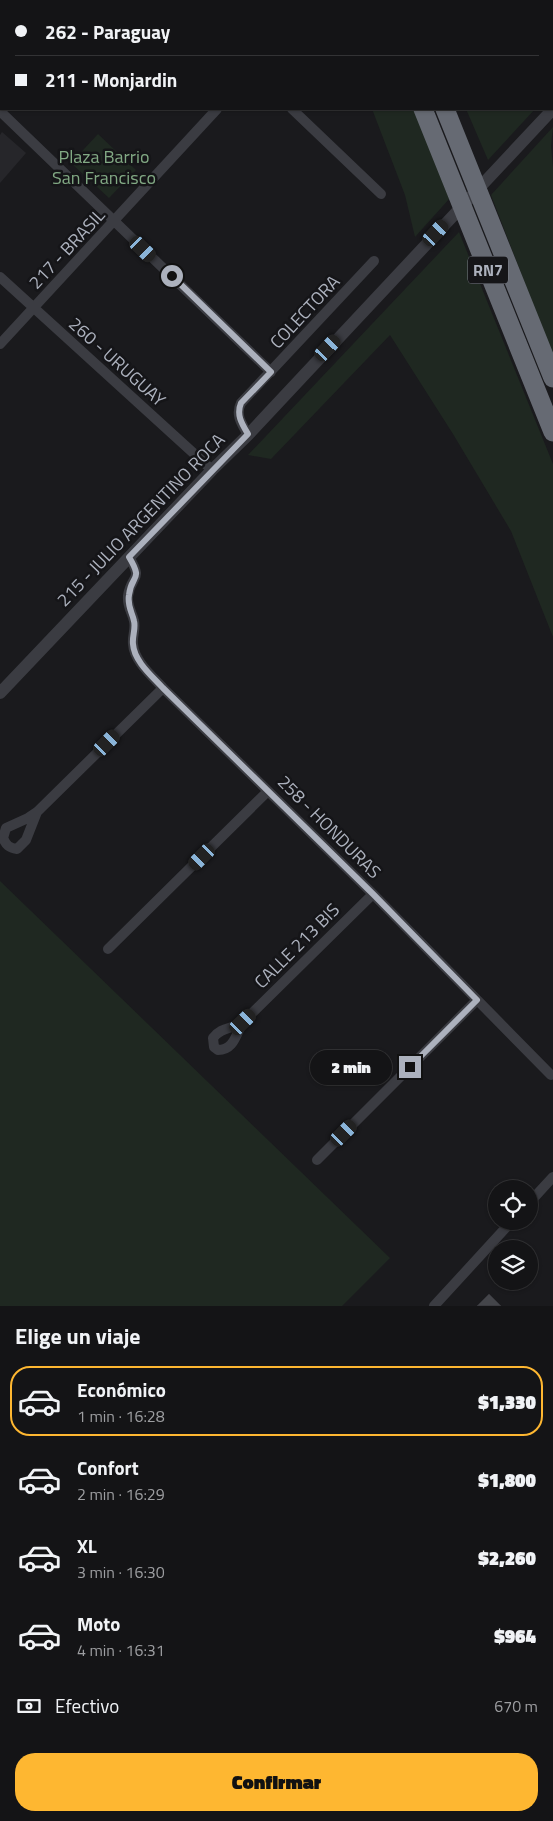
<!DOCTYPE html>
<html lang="es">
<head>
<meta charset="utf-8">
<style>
	:root { --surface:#141416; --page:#1d1d1f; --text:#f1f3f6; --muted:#9d9ea1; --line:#333335; --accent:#feb731 }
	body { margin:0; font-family:"Titillium Web",sans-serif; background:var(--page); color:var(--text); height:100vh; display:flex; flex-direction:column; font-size:19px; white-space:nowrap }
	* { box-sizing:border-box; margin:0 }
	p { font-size:16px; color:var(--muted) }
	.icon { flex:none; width:28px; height:28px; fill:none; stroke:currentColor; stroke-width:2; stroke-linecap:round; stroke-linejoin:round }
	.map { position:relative; height:1306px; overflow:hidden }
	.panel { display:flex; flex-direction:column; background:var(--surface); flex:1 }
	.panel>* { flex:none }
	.top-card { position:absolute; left:0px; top:0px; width:554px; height:110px; box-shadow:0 1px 4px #0004,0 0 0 1px var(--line); display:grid; align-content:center; height:110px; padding:0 15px; background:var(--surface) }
	.tools { position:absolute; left:488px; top:1180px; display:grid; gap:10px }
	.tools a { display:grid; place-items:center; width:50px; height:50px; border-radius:50%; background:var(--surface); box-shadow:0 1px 4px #0004,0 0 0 1px var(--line); font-size:25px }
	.end { position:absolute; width:22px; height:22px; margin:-11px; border:6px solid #acb1bd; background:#111; box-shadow:0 0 0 2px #111 }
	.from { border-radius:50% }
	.bubble { position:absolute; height:35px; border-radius:18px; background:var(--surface); box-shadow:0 1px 4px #0004,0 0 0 1px var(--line); font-size:16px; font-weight:800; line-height:35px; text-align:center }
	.car { position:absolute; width:15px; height:30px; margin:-15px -8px; border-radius:6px; box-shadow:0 0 4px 1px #0007; background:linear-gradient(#222 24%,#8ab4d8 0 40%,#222 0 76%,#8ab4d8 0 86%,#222 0) }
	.top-card b { display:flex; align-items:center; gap:18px; height:48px; font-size:19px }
	.top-card b+b { border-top:1px solid var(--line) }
	.top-card i { width:12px; height:12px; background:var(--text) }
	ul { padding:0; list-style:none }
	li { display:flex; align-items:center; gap:15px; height:70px; margin:0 10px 8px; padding:0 5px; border:2px solid transparent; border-radius:20px }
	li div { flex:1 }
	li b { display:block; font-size:19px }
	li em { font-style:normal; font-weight:800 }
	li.on { border-color:var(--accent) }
	li>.icon { width:45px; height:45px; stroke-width:1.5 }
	h2 { padding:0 15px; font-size:22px; line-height:60px }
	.pay { display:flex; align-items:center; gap:12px; height:55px; padding:0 15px; font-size:19px }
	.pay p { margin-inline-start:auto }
	.primary-button { display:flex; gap:10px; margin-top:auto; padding:10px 15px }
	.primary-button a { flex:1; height:58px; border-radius:20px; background:var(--accent); color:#111; font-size:20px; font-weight:800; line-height:58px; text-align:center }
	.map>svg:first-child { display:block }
</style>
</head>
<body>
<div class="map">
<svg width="553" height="1306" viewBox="0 0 553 1306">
	<rect width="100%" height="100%" fill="#1a1a1d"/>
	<path fill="#26262a" d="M2,132L26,153L0,183V135Z"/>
	<path fill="#1f2821" d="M479,0H553V59L552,1Z
		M372,109H414L450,198L415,237L405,195Z
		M466,109H535L488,160Z
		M553,127L551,146L553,167V356L491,195Z
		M98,134L136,170L109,198L71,163Z
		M459,232L553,464V637L511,531L453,434L390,335L271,459L248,455Z
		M0,881L390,1258L342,1306H0Z"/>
	<path fill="#44454a" stroke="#343439" d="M489,1294L501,1306H477Z"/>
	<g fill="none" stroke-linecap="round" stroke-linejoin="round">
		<path stroke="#3b3c42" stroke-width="10" d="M174,0L175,1
			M470,0L471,1
			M24,1L25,0
			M0,27L1,26
			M552,66L553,65
			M292,109L381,194
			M0,111L271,372
			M0,277L212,470
			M0,344L217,109
			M248,435C242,424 235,415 241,403L374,261
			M129,557C144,582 131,574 128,596C127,606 132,612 134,621C136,629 132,636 133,644C134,661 152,676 163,688L373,894L551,1075
			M37,812L26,840L17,849C9,848 6,845 3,838L6,828L28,818L37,812L163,688
			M108,949L268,791
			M243,1022C236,1034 234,1050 218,1050L214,1047L213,1038C221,1027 233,1029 243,1022L373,894
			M317,1160L477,1000
			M529,1203L553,1177
			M434,1306L512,1221"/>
		<path stroke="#3b3c42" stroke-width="12" d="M0,693L212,470L248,435L553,109"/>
		<path stroke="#666a73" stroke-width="19" d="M379,0L380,1
			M401,0V1
			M423,109L553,432
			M445,109L553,378"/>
	</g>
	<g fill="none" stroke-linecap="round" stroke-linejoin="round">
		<path stroke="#acb1bd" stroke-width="6" d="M172,276L271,372L241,403C236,415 242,424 248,434L129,557C144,582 131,574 129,595C127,606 132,612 134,621C136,629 132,636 133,644C134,661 152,676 163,688L373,894L477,1000L410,1067"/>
	</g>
	<g text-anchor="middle" stroke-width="5" stroke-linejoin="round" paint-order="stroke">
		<rect fill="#151518" stroke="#7f828c" stroke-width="1" x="468" y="256.5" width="40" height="27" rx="4"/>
		<g font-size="16" font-weight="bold" fill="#acb1bd">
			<text x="488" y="276">RN7</text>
		</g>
		<g font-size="18" fill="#82a984" stroke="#151518">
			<text x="104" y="163">Plaza Barrio<tspan x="104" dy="21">San Francisco</tspan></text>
		</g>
		<g font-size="18" fill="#acb1bd" stroke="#151518">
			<text transform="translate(67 249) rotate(-47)" y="6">217 - BRASIL</text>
			<text transform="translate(305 312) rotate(-47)" y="6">COLECTORA</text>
			<text transform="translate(117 362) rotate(42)" y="6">260 - URUGUAY</text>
			<text transform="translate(141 520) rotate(-46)" y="6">215 - JULIO ARGENTINO ROCA</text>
			<text transform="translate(329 827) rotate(45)" y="6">258 - HONDURAS</text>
			<text transform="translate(297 946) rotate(-45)" y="6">CALLE 213 BIS</text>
		</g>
	</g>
</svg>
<div class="tools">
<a><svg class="icon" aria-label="locate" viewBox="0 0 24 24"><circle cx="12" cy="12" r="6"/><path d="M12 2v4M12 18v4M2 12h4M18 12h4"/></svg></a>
<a><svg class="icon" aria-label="layers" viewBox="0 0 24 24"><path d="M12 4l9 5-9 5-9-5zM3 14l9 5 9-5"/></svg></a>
</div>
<i class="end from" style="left:172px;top:276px"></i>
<i class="end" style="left:410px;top:1067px"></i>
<div class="bubble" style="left:310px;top:1050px;width:82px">2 min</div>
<i class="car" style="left:436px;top:233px;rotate:43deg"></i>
<i class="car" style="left:143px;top:249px;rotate:134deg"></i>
<i class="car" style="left:328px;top:348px;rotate:43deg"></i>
<i class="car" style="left:107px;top:743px;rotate:45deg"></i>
<i class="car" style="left:202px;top:857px;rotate:225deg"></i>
<i class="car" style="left:243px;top:1022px;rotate:46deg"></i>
<i class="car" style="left:344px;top:1133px;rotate:45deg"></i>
<div class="top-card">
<b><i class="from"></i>262 - Paraguay</b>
<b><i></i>211 - Monjardin</b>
</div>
</div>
<section class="panel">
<h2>Elige un viaje</h2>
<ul>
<li class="on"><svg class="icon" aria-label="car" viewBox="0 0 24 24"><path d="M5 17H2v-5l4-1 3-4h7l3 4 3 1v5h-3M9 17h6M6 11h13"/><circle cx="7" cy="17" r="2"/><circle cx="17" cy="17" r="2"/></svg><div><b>Económico</b><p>1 min · 16:28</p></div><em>$1,330</em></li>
<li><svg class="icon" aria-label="car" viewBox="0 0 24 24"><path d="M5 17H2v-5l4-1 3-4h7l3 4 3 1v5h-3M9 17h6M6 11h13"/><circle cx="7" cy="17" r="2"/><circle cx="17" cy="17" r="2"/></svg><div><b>Confort</b><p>2 min · 16:29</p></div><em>$1,800</em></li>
<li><svg class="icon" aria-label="car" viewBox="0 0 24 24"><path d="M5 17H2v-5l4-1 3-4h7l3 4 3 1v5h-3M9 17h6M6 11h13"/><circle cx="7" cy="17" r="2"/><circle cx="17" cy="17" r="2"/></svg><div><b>XL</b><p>3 min · 16:30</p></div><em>$2,260</em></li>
<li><svg class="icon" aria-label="car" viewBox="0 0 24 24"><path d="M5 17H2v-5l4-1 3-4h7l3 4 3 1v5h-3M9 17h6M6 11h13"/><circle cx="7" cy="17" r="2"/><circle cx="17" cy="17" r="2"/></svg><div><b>Moto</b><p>4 min · 16:31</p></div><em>$964</em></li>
</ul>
<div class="pay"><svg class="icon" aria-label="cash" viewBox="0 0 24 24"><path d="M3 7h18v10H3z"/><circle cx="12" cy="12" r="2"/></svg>Efectivo<p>670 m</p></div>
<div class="primary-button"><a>Confirmar</a></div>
</section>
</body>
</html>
